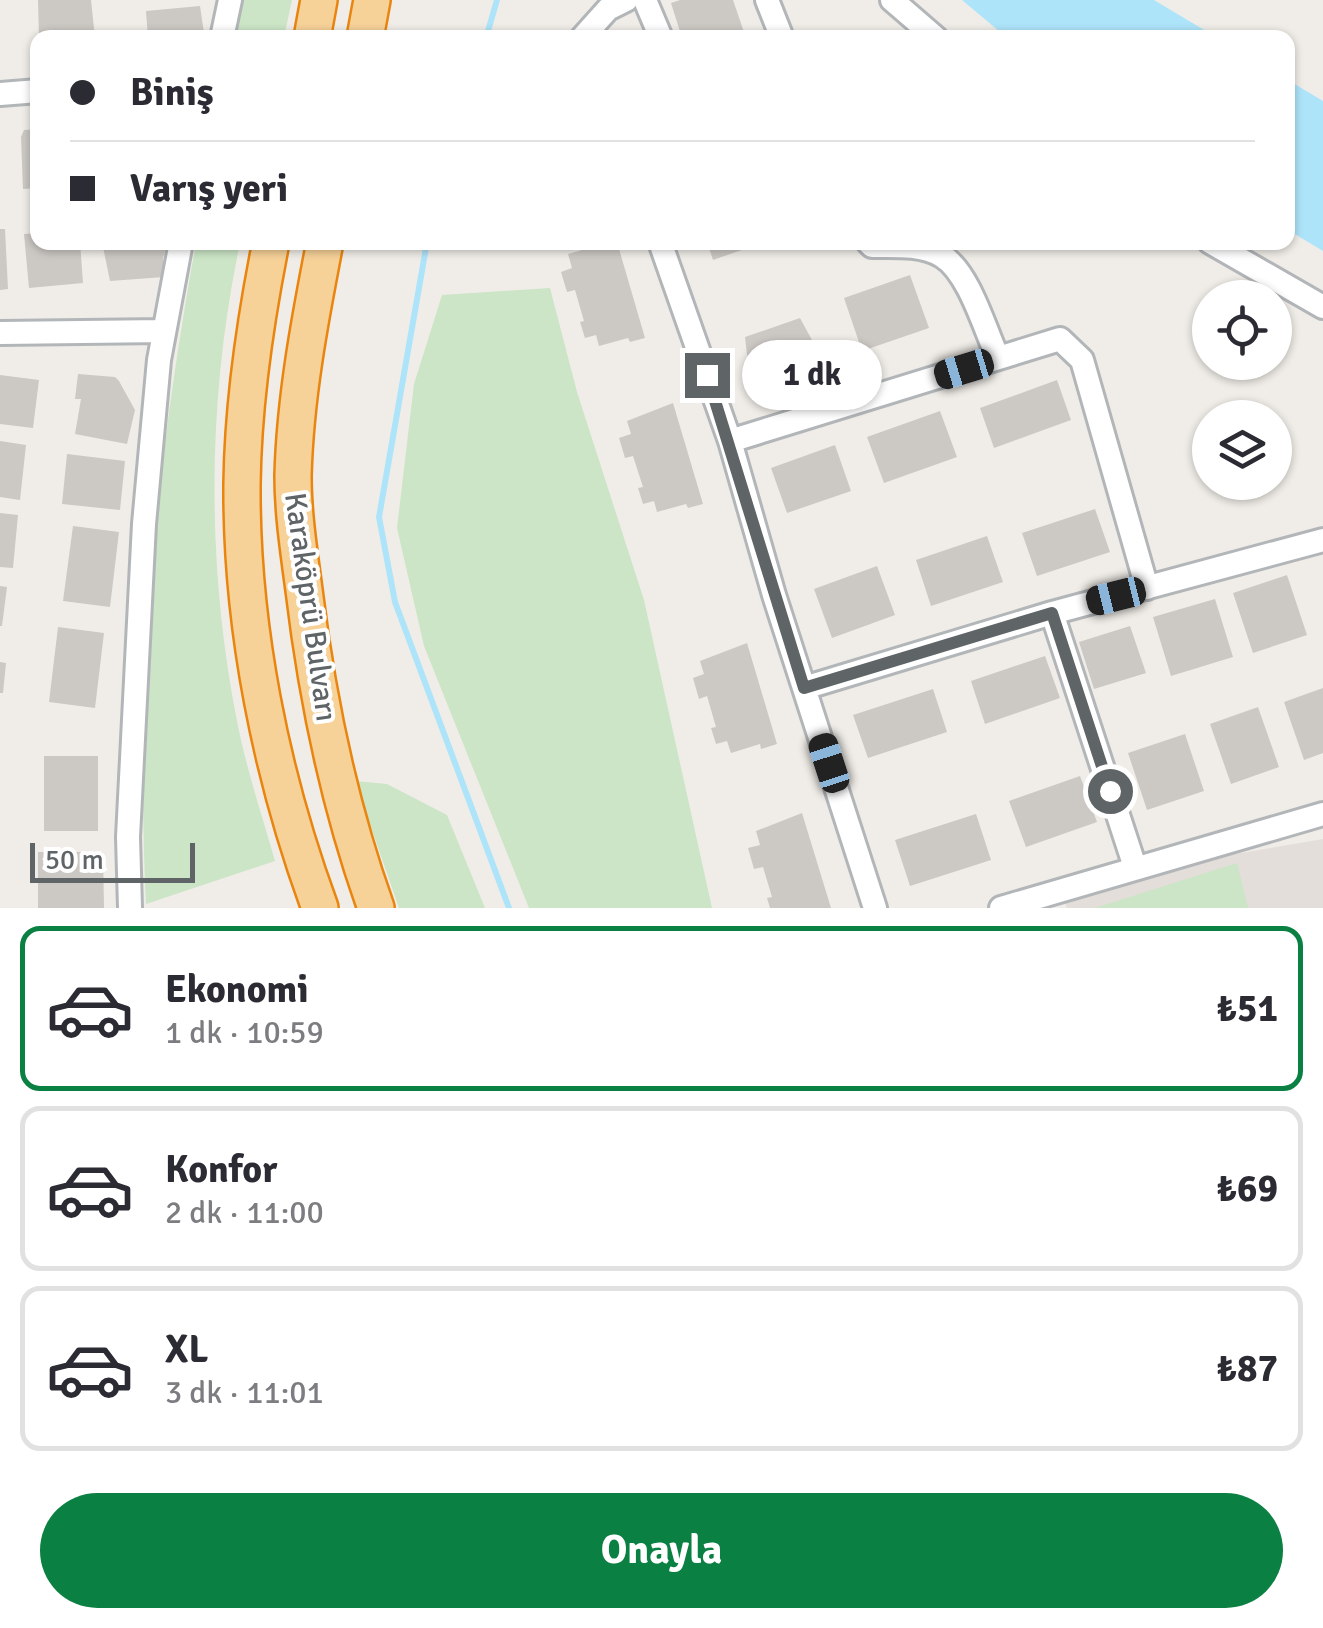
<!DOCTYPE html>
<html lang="tr">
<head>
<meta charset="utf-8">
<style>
	:root { --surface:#fff; --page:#f2f2f3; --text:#2b2b33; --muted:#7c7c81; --line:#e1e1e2; --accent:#0b8043 }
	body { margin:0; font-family:Signika,sans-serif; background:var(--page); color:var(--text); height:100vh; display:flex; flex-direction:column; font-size:38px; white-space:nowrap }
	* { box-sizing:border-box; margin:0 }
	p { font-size:32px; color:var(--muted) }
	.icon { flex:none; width:55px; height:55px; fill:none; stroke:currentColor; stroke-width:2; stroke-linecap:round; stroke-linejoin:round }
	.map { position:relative; height:908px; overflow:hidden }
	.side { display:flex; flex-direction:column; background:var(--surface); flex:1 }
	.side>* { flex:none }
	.hud { position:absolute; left:30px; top:30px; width:1265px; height:220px; border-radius:20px; box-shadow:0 2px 8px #0004; display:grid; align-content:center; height:220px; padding:0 40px; background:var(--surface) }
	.tools { position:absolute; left:1192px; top:280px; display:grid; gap:20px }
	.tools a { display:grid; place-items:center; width:100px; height:100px; border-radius:50%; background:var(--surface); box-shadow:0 2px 8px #0004; font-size:50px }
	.scale { position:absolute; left:30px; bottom:25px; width:165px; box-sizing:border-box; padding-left:10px; border:5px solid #5f6467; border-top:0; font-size:28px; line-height:35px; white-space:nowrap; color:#5f6467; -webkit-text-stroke:8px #fff; paint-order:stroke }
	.end { position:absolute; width:45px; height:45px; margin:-22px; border:12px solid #5f6467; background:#fff; box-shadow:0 0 0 5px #fff }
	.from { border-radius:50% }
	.bubble { position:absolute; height:70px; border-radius:35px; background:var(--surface); box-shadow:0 2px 8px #0004; font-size:32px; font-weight:800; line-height:70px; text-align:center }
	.car { position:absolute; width:30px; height:60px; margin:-30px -15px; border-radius:12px; box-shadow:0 0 8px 2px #0007; background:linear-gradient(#222 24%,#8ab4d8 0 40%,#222 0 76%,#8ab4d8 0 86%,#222 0) }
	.hud b { display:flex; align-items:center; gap:35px; height:95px; font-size:38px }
	.hud b+b { border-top:2px solid var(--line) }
	.hud i { width:25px; height:25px; background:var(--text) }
	ul { padding:18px 0 0; list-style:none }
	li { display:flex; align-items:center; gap:30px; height:165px; margin:0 20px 15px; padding:0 20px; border:5px solid var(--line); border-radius:20px }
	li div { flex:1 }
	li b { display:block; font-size:38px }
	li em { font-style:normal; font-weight:800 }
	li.on { border-color:var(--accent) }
	li>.icon { width:90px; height:90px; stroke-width:1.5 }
	.action { display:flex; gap:20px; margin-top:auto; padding:20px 40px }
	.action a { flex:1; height:115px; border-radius:60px; background:var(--accent); color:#fff; font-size:40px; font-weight:800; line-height:115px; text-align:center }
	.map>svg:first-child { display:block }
</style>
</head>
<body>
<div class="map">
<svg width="1323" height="908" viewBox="0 0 1323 908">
	<rect width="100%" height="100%" fill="#f0ede8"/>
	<path fill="#e3ded9" d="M1323,839V908H1067L1065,903L1193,854L1217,857Z"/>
	<path fill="#cbe5c6" d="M240,0H292L284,37L233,38Z
		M196,243H240C207,399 206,564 237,721C246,768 262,815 275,861L146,904C135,681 156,462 196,243Z
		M550,288L577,392L644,600L712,908H529L424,646L397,528L414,384L442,295Z
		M355,781L387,784L447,815L485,908H399Z
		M1237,863L1248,908H1095Z"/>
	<path fill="#aee4fa" d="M962,0H1154L1216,37H1006Z
		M1288,80L1323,101V251L1288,230Z"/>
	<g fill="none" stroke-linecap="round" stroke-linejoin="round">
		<path stroke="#aee4fa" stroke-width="6" d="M486,38L497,0
			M427,242L379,517L395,602L509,908"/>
	</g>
	<path fill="#ccc8c4" d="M38,0H91L95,38H39Z
		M680,0H733L746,38H682L671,3Z
		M200,6L204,33L202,38H148L146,11Z
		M38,129V188L23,189L21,137L24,130Z
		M0,229H5L8,289L0,290Z
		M38,233V242H80L83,283L29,288L24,234Z
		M102,242H168L163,258L164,277L110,281Z
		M596,242H617L645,338L630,342L628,338L599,346L596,335L585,338L580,322L584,321L575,290L567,292L561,272L572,268L568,254L593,247L591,244Z
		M707,242H762V243L713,260Z
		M910,275L929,328L862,351L844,298Z
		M800,318L825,364L751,390L745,337Z
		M78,374L115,377L119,381L135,410L127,444L75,434L81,399H75Z
		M0,375L39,380L33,428L0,424Z
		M1057,380L1071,420L994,448L980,408Z
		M673,403L703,504L688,508L686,504L657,512L654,501L643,504L638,488L643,487L633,456L625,458L619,438L631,434L627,421Z
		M940,411L957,457L884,483L867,437Z
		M0,441L26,445L20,500L0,497Z
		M835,445L851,491L787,513L771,468Z
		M67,454L125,461L120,510L62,504Z
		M1095,509L1110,552L1037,576L1022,533Z
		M0,513L18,515L13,568L0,567Z
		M73,526L119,532L110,607L63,601Z
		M987,536L1003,582L931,606L916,560Z
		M877,566L895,615L832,638L814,589Z
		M1287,575L1307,635L1253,653L1233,593Z
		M0,586L7,587L2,626H0Z
		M1215,599L1233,657L1171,676L1153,617Z
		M1130,626L1146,673L1094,689L1079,642Z
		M58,627L104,633L95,708L49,702Z
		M747,643L777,744L761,749L760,744L731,753L727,741L716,744L711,728L716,727L707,696L699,699L693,678L704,674L700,661Z
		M1045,656L1060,698L985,724L971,681Z
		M0,662L6,663L3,693H0Z
		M1323,688V753L1304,760L1284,702Z
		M933,689L947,732L868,758L853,715Z
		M1258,707L1279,767L1231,784L1210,724Z
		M1185,734L1204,791L1147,810L1128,753Z
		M44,756H98V831H44Z
		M1080,776L1097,822L1026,847L1009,801Z
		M802,813L831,908H770L767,898L772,897L763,867L754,869L748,848L760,845L756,831Z
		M976,814L991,860L910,886L895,840Z
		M38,852H103L104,908H38Z"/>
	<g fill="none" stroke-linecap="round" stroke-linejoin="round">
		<g stroke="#b3b6b9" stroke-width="28">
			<path id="minor" d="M645,0L661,38
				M767,0L782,38
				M892,0L936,38
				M222,38L230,0
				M582,38L608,9L626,0
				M0,94L38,91
				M660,242L730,441L774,595L875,908
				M868,242L872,246C894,246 922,244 942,256C969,272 985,330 998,358
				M1210,242L1323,307
				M0,333L164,331
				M730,441L1060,339L1082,360L1147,588
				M1052,613L1135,867
				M804,688L1052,613L1323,540
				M130,908L128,837L144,524L159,360L181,242
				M1001,908L1323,814"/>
		</g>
		<g stroke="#e9850f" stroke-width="40">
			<path id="highway" d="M312,38L319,0
				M365,38L372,0
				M271,242C255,322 243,403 242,484C241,626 271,775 320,908
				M325,242C310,319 295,398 293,476C293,514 299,552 304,590C317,698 339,805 376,908"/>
		</g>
		<use href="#minor" stroke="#fff" stroke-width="22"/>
		<use href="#highway" stroke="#f6d198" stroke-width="35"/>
	</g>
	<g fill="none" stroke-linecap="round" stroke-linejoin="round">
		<path stroke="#5f6467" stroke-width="12" d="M707,375L804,688L1052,613L1110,791"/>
	</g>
	<g text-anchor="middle" stroke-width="8" stroke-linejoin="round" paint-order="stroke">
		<g font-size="30" fill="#5f6467" stroke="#fff">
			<text transform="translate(311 607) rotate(82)" y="10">Karaköprü Bulvarı</text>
		</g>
	</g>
</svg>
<div class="tools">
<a><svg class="icon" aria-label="locate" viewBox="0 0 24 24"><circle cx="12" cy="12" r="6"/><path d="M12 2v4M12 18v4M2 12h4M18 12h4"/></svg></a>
<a><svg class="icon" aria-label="layers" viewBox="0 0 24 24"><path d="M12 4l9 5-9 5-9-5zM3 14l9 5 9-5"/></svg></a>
</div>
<div class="scale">50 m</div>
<i class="end from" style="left:1110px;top:791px"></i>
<i class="end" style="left:707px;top:375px"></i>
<div class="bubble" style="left:742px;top:340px;width:140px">1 dk</div>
<i class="car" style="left:964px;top:369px;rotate:253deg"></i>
<i class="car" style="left:1116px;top:596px;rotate:256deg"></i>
<i class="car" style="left:829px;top:763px;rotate:342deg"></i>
<div class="hud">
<b><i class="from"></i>Biniş</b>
<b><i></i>Varış yeri</b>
</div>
</div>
<section class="side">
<ul>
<li class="on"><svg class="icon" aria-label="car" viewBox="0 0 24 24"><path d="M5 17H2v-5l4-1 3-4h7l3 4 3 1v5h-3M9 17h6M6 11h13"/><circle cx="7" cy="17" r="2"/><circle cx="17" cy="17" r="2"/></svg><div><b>Ekonomi</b><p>1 dk · 10:59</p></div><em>₺51</em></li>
<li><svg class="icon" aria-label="car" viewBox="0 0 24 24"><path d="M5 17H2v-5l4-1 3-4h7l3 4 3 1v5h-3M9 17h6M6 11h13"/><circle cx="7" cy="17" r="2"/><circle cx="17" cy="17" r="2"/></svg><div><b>Konfor</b><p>2 dk · 11:00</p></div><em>₺69</em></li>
<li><svg class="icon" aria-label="car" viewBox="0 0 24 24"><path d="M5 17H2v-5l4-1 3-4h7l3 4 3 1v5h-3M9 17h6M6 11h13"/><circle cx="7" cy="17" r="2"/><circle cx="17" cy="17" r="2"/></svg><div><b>XL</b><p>3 dk · 11:01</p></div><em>₺87</em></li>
</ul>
<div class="action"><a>Onayla</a></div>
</section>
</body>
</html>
